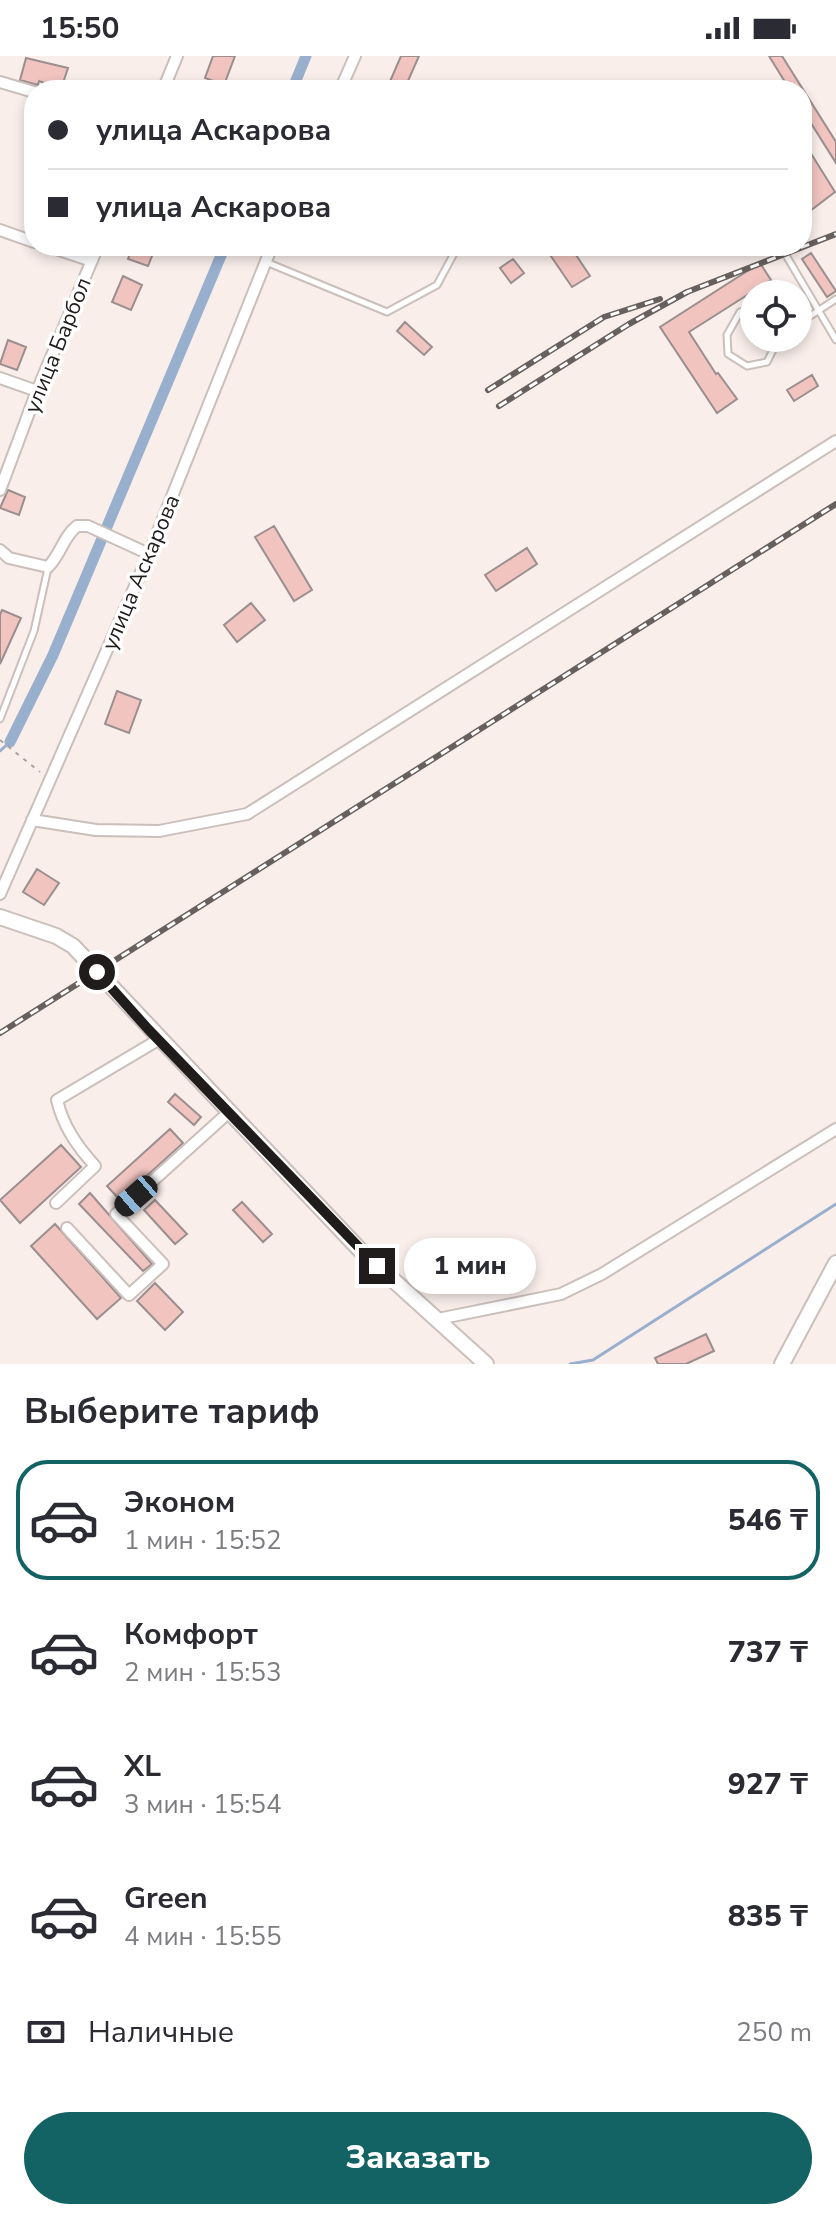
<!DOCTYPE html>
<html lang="ru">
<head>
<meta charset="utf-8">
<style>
	:root { --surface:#fff; --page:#f7f7f7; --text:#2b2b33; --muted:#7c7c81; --line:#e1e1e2; --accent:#136365 }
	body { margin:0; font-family:"Nunito Sans",sans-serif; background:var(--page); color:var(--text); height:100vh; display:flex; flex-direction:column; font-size:30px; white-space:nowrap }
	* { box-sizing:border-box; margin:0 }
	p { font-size:26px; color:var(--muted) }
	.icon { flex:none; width:44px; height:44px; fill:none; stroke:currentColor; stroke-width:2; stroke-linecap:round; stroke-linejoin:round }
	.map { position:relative; height:1308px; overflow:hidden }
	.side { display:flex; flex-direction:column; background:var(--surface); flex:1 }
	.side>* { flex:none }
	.hud { position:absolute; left:24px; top:24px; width:788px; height:176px; border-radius:32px; box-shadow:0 4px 12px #0003; display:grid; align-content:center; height:176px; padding:0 24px; background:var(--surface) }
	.controls { position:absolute; left:740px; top:224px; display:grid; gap:16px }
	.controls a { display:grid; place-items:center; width:72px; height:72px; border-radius:50%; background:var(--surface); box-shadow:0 4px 12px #0003; font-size:40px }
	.end { position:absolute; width:36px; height:36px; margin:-18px; border:10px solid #201c1b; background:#fff; box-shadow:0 0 0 4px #fff }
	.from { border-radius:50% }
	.bubble { position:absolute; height:56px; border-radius:28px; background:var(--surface); box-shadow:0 4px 12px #0003; font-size:26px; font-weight:800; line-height:56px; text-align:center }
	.car { position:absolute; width:24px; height:48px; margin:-24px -12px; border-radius:10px; box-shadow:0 0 6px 2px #0007; background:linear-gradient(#222 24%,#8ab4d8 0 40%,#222 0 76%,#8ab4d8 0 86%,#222 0) }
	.hud b { display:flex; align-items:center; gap:28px; height:76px; font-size:30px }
	.hud b+b { border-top:2px solid var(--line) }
	.hud i { width:20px; height:20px; background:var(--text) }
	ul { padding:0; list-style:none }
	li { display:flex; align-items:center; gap:24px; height:120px; margin:0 16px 12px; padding:0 8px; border:4px solid transparent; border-radius:32px }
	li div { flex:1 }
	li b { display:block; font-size:30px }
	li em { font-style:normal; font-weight:800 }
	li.selected { border-color:var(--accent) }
	li>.icon { width:72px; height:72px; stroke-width:1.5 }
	h2 { padding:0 24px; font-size:36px; line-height:96px }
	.pay { display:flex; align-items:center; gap:20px; height:88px; padding:0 24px; font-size:30px }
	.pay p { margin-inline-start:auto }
	.primary-button { display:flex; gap:16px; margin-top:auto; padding:16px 24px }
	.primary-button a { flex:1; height:92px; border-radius:48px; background:var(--accent); color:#fff; font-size:32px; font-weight:800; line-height:92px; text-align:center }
	.status { display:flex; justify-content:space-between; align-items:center; height:56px; padding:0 40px; background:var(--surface); direction:ltr }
	.status svg { height:22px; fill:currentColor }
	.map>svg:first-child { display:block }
</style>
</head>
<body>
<div class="status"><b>15:50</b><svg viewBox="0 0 49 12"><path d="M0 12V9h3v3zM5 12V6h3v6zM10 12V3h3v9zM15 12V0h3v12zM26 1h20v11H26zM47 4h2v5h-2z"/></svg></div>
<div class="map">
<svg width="836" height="1308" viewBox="0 0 836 1308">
	<rect width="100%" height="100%" fill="#f9eeea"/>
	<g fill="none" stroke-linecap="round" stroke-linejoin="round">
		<path stroke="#99afce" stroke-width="3" d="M0,695L10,686
			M570,1308L593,1304L836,1148"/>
		<path stroke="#99afce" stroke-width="11" d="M292,34L306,0
			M10,686L53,599L225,190"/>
	</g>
	<path fill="#f1c4c0" stroke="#9a8f8e" stroke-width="2" d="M213,0H235L224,29L205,22Z
		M401,0H419L404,34H397L388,30Z
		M769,0H782L836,86V107L802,53V34H790Z
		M26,2L68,12L61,33L39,25L38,29L20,24Z
		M802,83L835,136L806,158L802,152Z
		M133,190H156L148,210L128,203Z
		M544,190H570L590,220L572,231Z
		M811,197L836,235L827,241L802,203Z
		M513,203L524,217L511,227L500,212Z
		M760,207L771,224L689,276L716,318L718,317L737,343L717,357L660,271Z
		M123,220L142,229L131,254L112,246Z
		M405,266L432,291L424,299L397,275Z
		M8,284L26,291L17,314L0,308Z
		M812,319L818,330L794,345L787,334Z
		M8,434L25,441L19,459L0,452Z
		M274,470L312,534L294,545L255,481Z
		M527,492L537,508L496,535L485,519Z
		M251,547L265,564L237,586L224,569Z
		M2,554L21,562L0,608V559Z
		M117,635L141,644L129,677L105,668Z
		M37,813L59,827L44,849L23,836Z
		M175,1038L201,1061L194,1069L168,1046Z
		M170,1073L183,1087L120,1144L107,1130Z
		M61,1089L81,1111L20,1167L0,1144Z
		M90,1137L152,1208L143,1215L79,1148Z
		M155,1144L187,1178L175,1188L144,1154Z
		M242,1146L272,1178L263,1186L233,1154Z
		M55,1168L121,1242L97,1263L31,1190Z
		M155,1227L183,1256L165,1274L137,1245Z
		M706,1278L714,1295L686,1308H658L655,1302Z"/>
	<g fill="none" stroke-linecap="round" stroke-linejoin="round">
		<g stroke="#cabfbb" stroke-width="9">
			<path id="lane" d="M787,201L836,284
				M266,206L387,256L437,229L458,190
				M754,253L740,256L727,279L728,298L747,310L767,306L779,282
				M798,268L836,243
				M0,663L34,575L48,512"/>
		</g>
		<g stroke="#cabfbb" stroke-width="14">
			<path id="street" d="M0,26L34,36
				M163,34L177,0
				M340,34L355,0
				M0,174L34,186
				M47,190L92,205
				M0,322L37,335
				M0,434L37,335L98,190
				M0,494L9,502L48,511C61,498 63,481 77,470H88L149,498
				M32,764L96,774L159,775L247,758L836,385
				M0,838L149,498L272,190
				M56,1147L95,1110C77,1090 63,1070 57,1044L158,984
				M67,1172L129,1239L163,1208L116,1158L228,1057
				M438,1263L561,1238L602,1218L836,1073"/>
		</g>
		<g stroke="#cabfbb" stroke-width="18">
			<path id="secondary" d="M0,861L56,880L73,890L360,1194L486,1308
				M782,1308L836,1207"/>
		</g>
		<path stroke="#aba29f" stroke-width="2" stroke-dasharray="4 6" stroke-linecap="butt" d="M0,684L40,716"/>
		<use href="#lane" stroke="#fff" stroke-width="5"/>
		<use href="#street" stroke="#fff" stroke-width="10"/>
		<use href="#secondary" stroke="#fff" stroke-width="14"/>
		<g stroke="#67605e" stroke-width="6">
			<path id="rail" d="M488,334L604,261L660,243
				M499,350L629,268L687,236L836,178
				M0,977L836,448"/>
		</g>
		<use href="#rail" stroke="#fff" stroke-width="3" stroke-dasharray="9" stroke-linecap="butt"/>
	</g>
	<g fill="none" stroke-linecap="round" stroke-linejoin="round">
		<path stroke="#201c1b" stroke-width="10" d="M97,916L148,973L377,1210"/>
	</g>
	<g text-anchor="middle" stroke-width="7" stroke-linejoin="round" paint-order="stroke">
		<g font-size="22" fill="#201c1b" stroke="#fff">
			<text transform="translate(57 289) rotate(-68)" y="8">улица Барбол</text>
			<text transform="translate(140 516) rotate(-67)" y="8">улица Аскарова</text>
		</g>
	</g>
</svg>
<div class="controls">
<a><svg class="icon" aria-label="locate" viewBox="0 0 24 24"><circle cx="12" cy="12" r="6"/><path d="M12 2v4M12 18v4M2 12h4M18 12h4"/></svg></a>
</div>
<i class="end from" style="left:97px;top:916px"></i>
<i class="end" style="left:377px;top:1210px"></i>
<div class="bubble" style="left:404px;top:1182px;width:132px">1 мин</div>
<i class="car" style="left:136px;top:1140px;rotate:229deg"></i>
<div class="hud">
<b><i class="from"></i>улица Аскарова</b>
<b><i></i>улица Аскарова</b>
</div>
</div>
<section class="side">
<h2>Выберите тариф</h2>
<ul>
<li class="selected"><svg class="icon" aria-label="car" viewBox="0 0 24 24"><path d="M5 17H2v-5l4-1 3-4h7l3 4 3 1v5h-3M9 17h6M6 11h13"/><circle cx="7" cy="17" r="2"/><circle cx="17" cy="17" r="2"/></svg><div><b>Эконом</b><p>1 мин · 15:52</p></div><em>546 ₸</em></li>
<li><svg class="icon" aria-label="car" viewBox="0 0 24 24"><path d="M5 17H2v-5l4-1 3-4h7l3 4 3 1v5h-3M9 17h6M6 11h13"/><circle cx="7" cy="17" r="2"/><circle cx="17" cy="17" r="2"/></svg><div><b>Комфорт</b><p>2 мин · 15:53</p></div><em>737 ₸</em></li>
<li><svg class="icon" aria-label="car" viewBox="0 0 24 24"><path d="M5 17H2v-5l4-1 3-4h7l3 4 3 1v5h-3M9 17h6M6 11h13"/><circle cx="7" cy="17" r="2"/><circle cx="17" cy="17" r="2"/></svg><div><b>XL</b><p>3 мин · 15:54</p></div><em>927 ₸</em></li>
<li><svg class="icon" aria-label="car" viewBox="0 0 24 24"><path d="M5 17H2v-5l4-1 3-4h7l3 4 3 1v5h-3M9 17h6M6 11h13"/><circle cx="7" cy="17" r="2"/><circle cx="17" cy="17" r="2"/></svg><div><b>Green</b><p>4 мин · 15:55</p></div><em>835 ₸</em></li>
</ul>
<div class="pay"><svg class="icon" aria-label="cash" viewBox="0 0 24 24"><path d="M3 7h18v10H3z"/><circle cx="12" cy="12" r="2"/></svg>Наличные<p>250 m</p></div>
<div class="primary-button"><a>Заказать</a></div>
</section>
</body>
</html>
